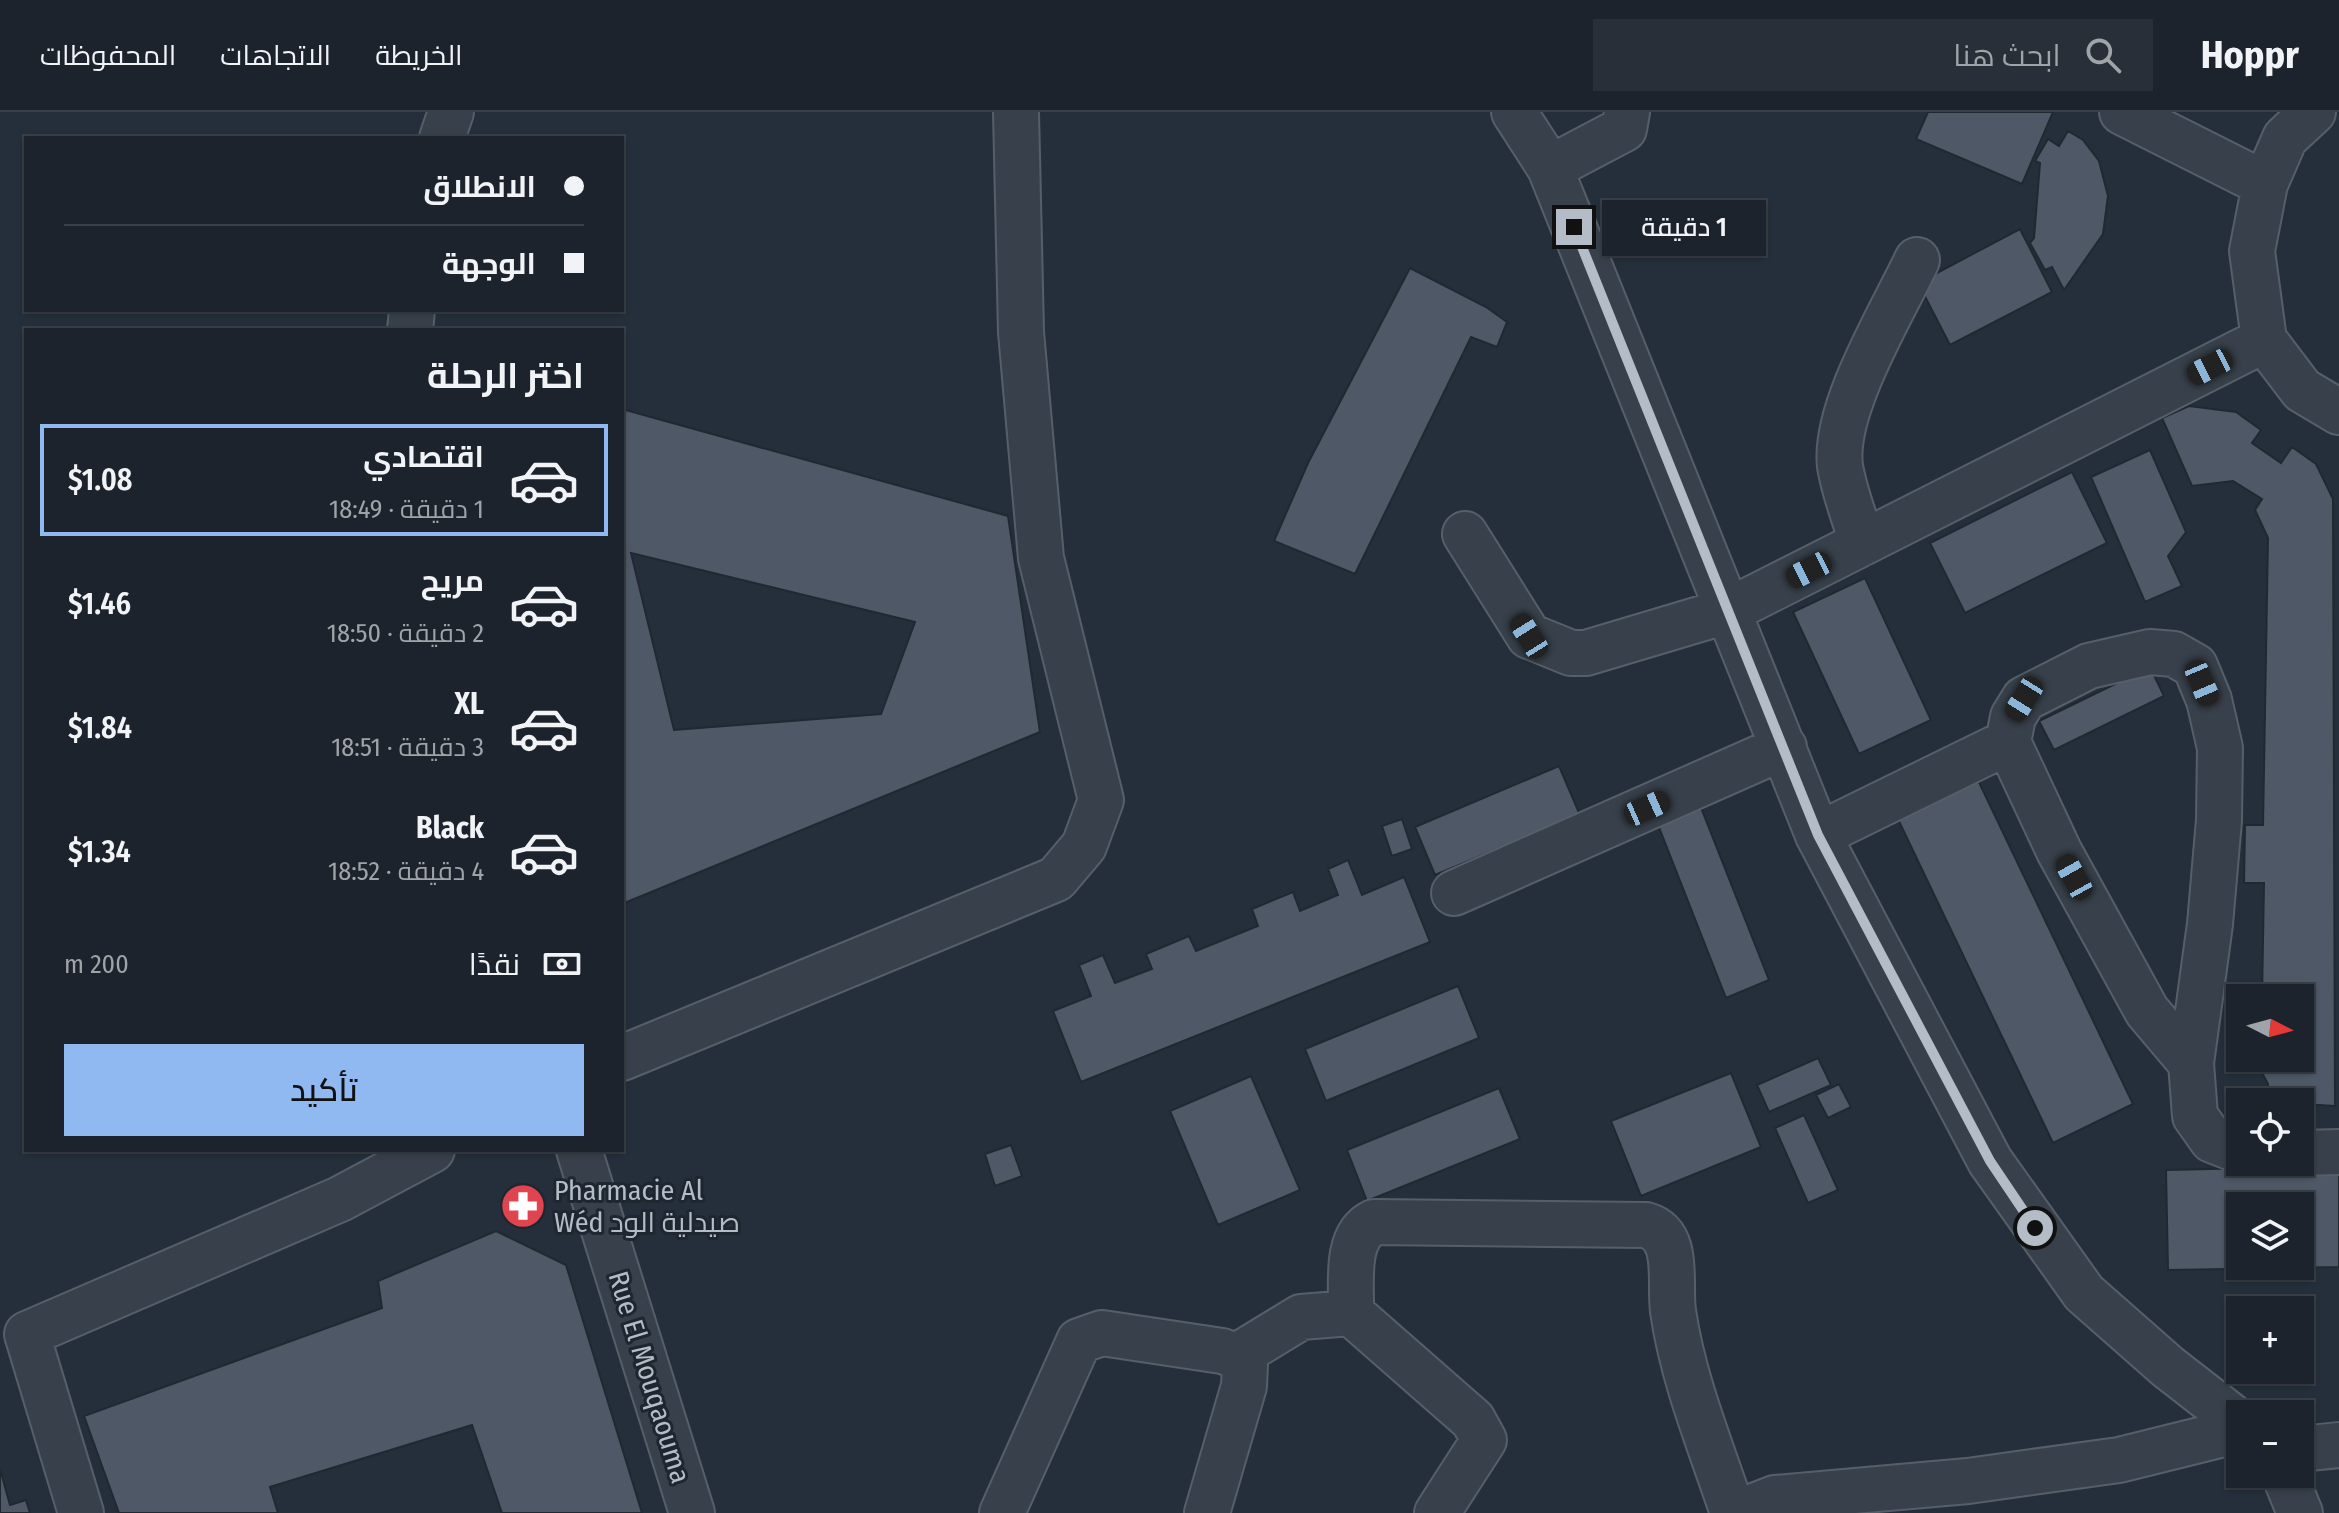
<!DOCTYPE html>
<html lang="ar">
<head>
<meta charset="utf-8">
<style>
	:root { --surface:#1c232c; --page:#292f38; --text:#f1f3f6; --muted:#a0a4a9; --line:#3a4048; --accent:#8fb9f0 }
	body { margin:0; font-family:"Fira Sans Condensed",Cairo,sans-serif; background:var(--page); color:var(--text); direction:rtl; height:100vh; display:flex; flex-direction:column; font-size:30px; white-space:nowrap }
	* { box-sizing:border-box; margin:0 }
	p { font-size:26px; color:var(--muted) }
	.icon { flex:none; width:44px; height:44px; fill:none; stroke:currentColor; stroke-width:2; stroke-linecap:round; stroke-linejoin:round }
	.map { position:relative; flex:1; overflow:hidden; direction:ltr }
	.side { position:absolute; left:24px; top:216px; width:600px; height:824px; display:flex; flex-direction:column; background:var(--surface); border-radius:0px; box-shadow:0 2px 6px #0004,0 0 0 2px var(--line); direction:rtl }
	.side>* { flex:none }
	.guide { position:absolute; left:24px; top:24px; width:600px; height:176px; border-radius:0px; box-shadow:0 2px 6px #0004,0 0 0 2px var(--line); direction:rtl; display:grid; align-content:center; height:176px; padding:0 40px; background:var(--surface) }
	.needle { width:52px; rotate:96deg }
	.fabs { position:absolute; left:2226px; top:872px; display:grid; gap:16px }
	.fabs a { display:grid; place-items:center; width:88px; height:88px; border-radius:0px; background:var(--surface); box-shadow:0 2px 6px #0004,0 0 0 2px var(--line); font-size:40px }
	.end { position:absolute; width:36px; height:36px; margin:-18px; border:10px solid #b4bcc7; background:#111; box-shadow:0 0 0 4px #111 }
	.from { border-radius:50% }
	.bubble { position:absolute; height:56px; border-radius:0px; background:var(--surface); box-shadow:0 2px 6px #0004,0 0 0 2px var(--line); font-size:26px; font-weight:600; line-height:56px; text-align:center; direction:rtl }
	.car { position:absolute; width:24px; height:48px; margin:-24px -12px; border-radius:10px; box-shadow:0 0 6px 2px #0007; background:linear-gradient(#222 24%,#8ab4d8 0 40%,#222 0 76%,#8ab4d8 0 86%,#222 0) }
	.guide b { display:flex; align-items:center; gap:28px; height:76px; font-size:30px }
	.guide b+b { border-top:2px solid var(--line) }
	.guide i { width:20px; height:20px; background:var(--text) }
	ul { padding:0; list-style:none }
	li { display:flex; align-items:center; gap:24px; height:112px; margin:0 16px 12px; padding:0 24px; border:4px solid transparent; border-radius:0px }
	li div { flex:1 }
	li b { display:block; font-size:30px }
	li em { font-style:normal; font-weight:600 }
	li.selected { border-color:var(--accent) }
	li>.icon { width:72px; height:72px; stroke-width:1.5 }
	h2 { padding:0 40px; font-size:36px; line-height:96px }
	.pay { display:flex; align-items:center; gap:20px; height:88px; padding:0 40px; font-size:30px }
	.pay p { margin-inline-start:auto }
	.button { display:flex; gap:16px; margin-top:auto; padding:16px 40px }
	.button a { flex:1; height:92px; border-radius:0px; background:var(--accent); color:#111; font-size:32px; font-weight:600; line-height:92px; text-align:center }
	header { display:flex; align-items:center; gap:48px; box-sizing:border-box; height:112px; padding:0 40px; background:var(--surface); border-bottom:2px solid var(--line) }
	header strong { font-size:38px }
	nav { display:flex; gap:44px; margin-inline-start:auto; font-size:28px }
	.search { width:560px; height:72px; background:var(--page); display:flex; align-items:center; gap:20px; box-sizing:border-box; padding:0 28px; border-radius:0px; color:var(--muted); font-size:30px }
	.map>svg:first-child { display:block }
</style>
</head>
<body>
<header>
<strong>Hoppr</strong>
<div class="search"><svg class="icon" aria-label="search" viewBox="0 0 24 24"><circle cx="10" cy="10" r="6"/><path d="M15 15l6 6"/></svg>ابحث هنا</div>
<nav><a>الخريطة</a><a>الاتجاهات</a><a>المحفوظات</a></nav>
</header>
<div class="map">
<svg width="2339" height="1401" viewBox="0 0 2339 1401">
	<rect width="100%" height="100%" fill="#252f3b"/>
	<path fill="#4e5866" stroke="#202832" stroke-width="2" fill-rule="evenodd" d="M1928,0H2053L2022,72L1916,27Z
		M2068,19L2083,28L2099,49L2108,84L2103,122L2064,178L2052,155L2045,158L2030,131L2034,126L2040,51L2035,49L2048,27L2059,34Z
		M2020,117L2052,180L1950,233L1918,171Z
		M1410,156L1486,195L1507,210L1497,235L1471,225L1355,462L1274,429L1308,351Z
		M2189,294L2236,300L2261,318L2252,331L2281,351L2292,335L2316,352L2333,387L2335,994L2268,990V972L2261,959V946H2300V886H2262L2264,771H2244L2245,713H2263L2268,426L2255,398L2262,387L2233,369L2192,374L2162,306Z
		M622,297L1008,404L1040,620L622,792ZM631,441L915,510L881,602L674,618Z
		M2150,338L2186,420L2168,444L2182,474L2145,490L2091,365Z
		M2072,360L2107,431L1965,501L1930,431Z
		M1865,466L1931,608L1859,642L1793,500Z
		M2150,555L2164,584L2054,638L2039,609Z
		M1559,654L1580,703L1435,763L1415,715Z
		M1975,662L2133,992L2053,1031L1895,701Z
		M1696,683L1769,868L1726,886L1653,700Z
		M1402,707L1412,737L1392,744L1382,714Z
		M1348,748L1362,783L1404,765L1430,830L1081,970L1053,899L1091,884L1079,853L1103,843L1115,871L1152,857L1146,842L1189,824L1196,839L1258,814L1252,797L1293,780L1300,799L1338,783L1328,757Z
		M1458,874L1479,926L1326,989L1305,937Z
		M1818,946L1831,973L1769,1000L1757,973Z
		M1731,961L1761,1035L1641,1084L1611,1009Z
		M1251,964L1300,1078L1218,1113L1170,999Z
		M1839,972L1851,995L1828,1006L1816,983Z
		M1499,976L1520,1027L1367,1089L1347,1038Z
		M1804,1003L1838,1078L1808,1091L1775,1016Z
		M1011,1033L1022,1064L995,1074L985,1042Z
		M2339,1054V1155L2168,1158L2166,1058ZM2240,1094H2300V1154H2240Z
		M496,1119L566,1153L642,1401H502L472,1313L270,1375L278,1401H119L84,1304L382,1196L378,1169Z
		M0,1357L10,1393L26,1388L30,1401H0Z"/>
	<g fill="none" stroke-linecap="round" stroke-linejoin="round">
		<g stroke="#565f69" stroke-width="48">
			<path id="minor" d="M1514,0L1550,56L1818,723L1990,1049L2084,1181L2168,1255L2240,1311
				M2122,0L2265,72
				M2313,0L2285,26L2265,72L2252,139L2264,228L2302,278L2339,300
				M442,26L451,0
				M1550,56L1624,17L1627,0
				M410,218L412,198
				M1465,422L1529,524L1571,541H1586L1730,498L2264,228
				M1862,431C1855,406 1844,380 1840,354C1833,297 1892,201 1917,148
				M1818,723L2008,630
				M1454,781L1784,635
				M622,946L1056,767L1084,734L1101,688L1041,446L1021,220L1016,0
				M2191,951L2210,812L2219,708L2220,636L2209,588L2195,554L2174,542L2150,540L2089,554L2024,587L2013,605L2008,630L2059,739L2147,899L2191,951L2195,1004L2212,1028L2240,1039
				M579,1038L692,1401
				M2300,1041L2339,1040
				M1237,1244L1301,1205L1351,1201
				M2300,1337L2339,1333
				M2284,1362L2300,1401
				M81,1401L27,1222L340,1087L432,1038
				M1002,1401L1079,1229L1102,1221L1222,1239L1237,1244L1245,1252L1244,1274L1207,1401
				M1437,1401L1484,1328L1473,1308L1351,1201C1352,1173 1344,1124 1374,1110L1646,1113C1681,1123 1669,1170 1673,1199C1683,1268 1711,1335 1733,1401
				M1736,1401L1775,1386L1968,1369L2119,1348L2240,1318"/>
		</g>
		<use href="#minor" stroke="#38414b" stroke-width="44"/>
	</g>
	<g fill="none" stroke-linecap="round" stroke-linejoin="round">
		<path stroke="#b4bcc7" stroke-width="10" d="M1574,115L1818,723L1990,1049L2035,1116"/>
	</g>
	<defs>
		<g id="pharmacy-disc" transform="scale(2.3)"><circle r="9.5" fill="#e0444e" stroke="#1e2630"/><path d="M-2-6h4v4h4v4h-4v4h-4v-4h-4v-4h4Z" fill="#fff"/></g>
	</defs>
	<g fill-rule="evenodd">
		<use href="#pharmacy-disc" x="523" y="1094"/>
	</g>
	<g text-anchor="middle" stroke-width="6" stroke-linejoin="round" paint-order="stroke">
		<g font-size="28" fill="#b4bcc7" stroke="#1e2630" text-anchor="start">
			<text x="554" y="1088">Pharmacie Al<tspan x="554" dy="32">Wéd صيدلية الود</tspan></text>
		</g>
		<g font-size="28" fill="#b4bcc7" stroke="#1e2630">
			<text transform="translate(650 1265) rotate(73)" y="10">Rue El Mouqaouma</text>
		</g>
	</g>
</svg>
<div class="fabs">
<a><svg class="needle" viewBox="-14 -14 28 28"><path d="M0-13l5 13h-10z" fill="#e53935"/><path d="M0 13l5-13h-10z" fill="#a0a4a9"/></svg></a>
<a><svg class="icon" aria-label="locate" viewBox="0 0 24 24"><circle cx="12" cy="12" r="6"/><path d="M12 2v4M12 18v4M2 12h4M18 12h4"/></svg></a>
<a><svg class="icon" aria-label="layers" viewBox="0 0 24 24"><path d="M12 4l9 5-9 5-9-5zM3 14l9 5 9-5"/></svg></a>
<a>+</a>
<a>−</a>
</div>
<i class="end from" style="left:2035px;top:1116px"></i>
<i class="end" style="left:1574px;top:115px"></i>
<div class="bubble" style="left:1602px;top:88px;width:164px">1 دقيقة</div>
<i class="car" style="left:2210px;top:255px;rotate:243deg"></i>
<i class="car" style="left:1809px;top:458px;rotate:243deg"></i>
<i class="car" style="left:1529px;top:524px;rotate:328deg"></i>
<i class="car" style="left:2202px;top:571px;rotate:157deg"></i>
<i class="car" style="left:2024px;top:587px;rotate:212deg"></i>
<i class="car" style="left:1647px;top:696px;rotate:66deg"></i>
<i class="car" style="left:2074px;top:765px;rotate:331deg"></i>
<div class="guide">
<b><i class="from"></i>الانطلاق</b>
<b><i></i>الوجهة</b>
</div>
<section class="side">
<h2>اختر الرحلة</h2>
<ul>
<li class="selected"><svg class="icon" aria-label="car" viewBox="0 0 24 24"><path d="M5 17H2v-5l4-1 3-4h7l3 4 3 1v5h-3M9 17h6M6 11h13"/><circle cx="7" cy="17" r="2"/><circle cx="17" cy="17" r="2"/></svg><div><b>اقتصادي</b><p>1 دقيقة · 18:49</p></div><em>$1.08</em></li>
<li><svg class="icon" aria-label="car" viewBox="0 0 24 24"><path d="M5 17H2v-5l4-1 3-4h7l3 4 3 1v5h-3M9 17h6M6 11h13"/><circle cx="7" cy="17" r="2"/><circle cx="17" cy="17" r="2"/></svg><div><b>مريح</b><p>2 دقيقة · 18:50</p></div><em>$1.46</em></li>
<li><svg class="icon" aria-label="car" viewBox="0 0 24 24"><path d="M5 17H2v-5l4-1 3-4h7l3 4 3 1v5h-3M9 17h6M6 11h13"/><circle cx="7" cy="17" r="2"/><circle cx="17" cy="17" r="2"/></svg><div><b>XL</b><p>3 دقيقة · 18:51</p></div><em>$1.84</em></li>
<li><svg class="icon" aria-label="car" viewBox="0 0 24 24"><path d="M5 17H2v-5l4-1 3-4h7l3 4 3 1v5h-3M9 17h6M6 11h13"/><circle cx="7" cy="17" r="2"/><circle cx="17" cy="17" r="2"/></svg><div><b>Black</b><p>4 دقيقة · 18:52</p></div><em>$1.34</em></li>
</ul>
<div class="pay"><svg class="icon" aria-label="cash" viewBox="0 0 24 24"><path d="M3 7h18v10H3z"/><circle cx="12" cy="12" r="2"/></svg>نقدًا<p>200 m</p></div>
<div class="button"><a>تأكيد</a></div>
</section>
</div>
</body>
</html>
